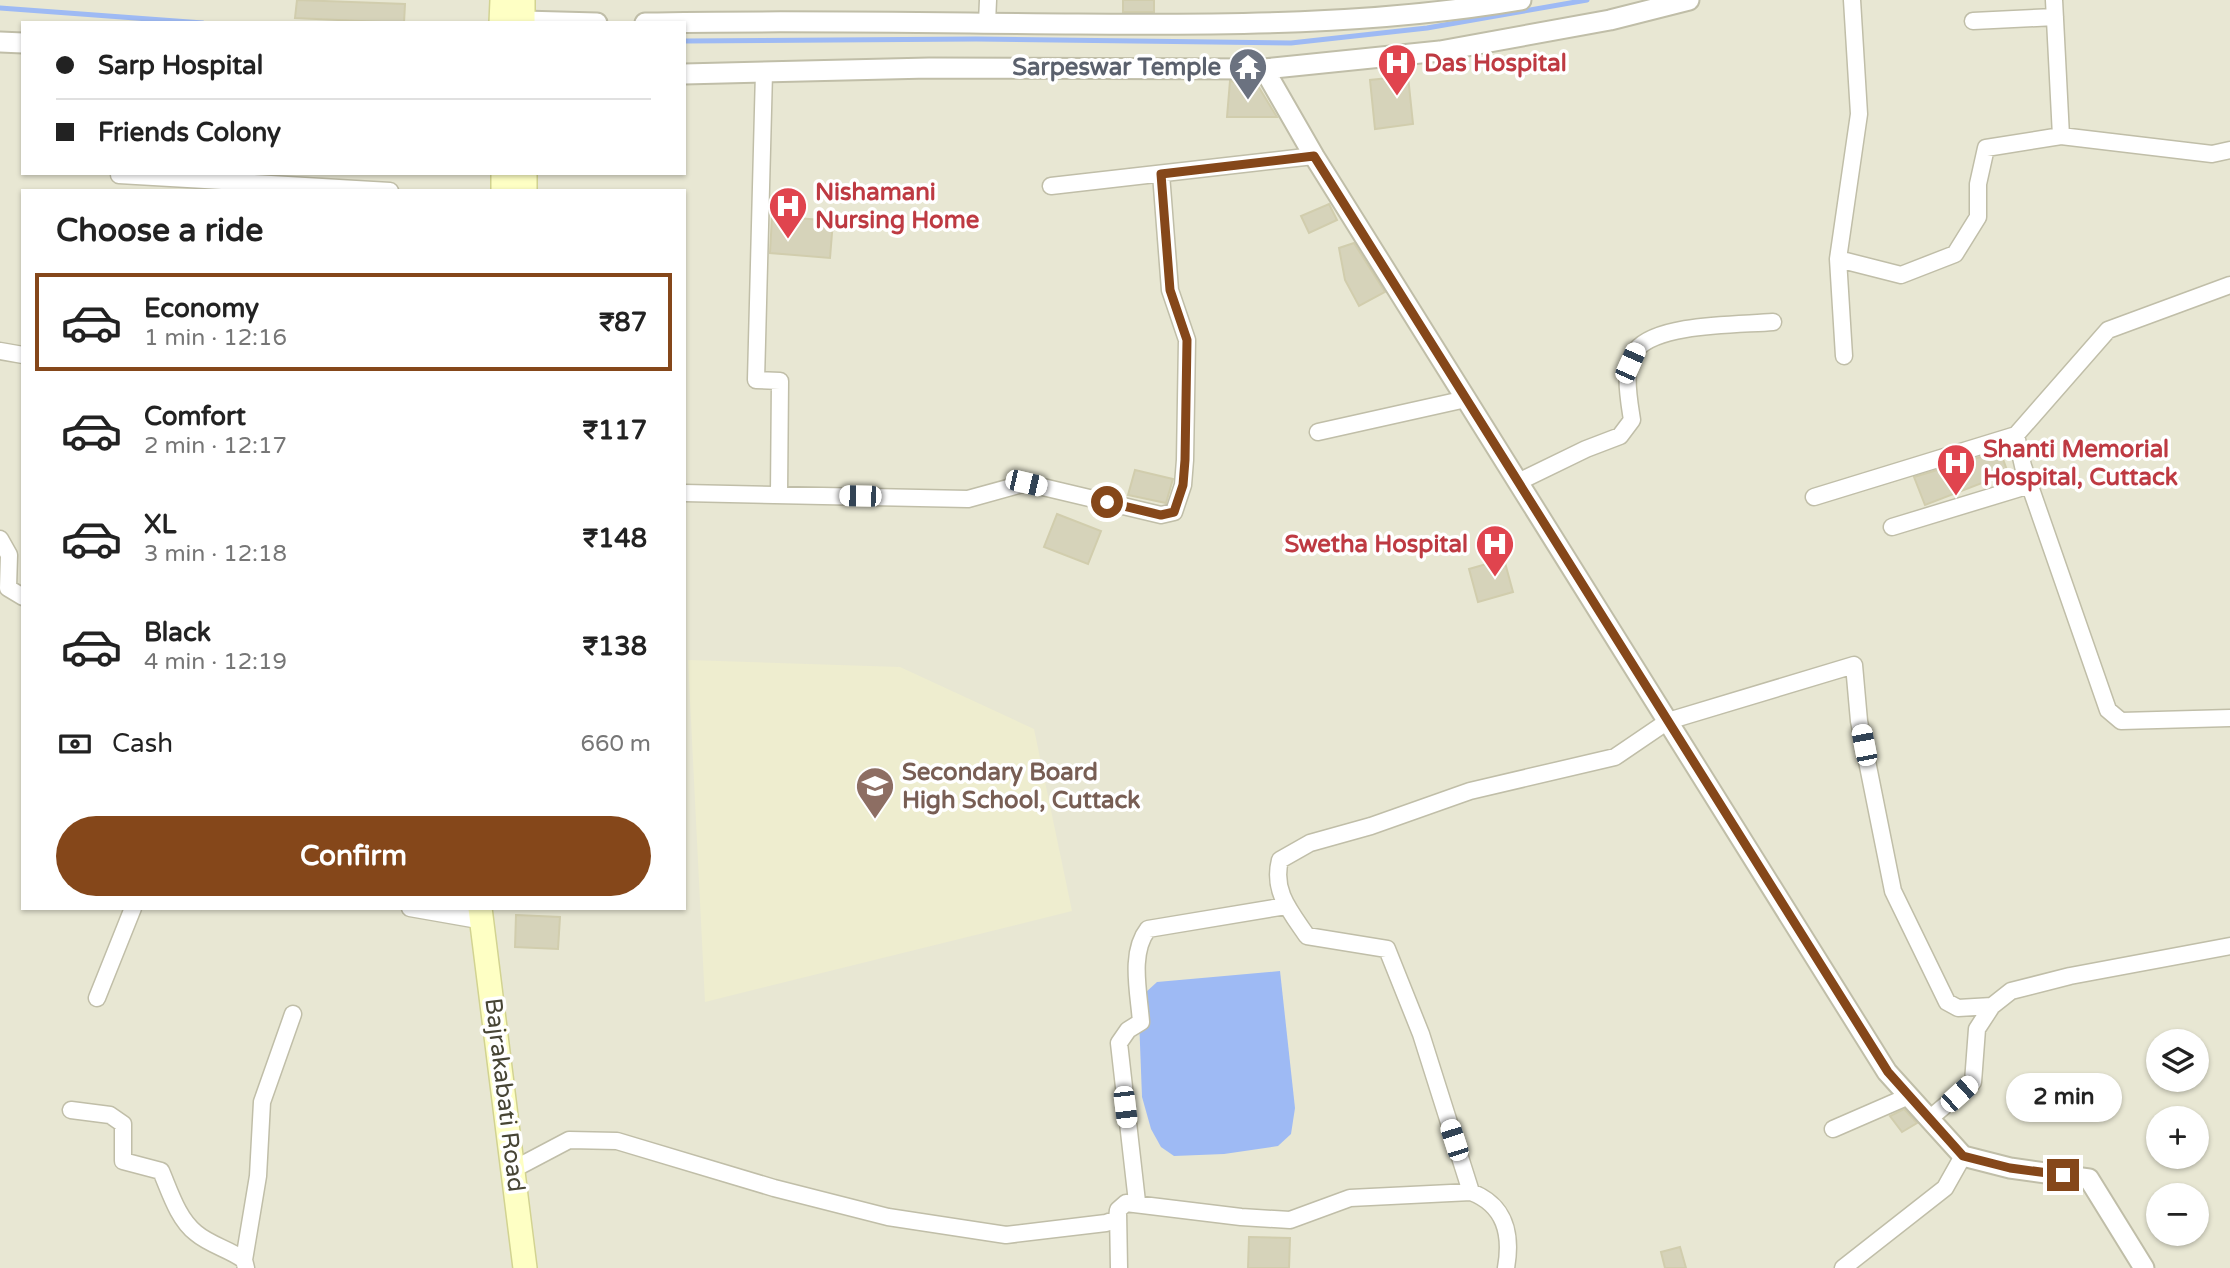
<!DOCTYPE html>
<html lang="en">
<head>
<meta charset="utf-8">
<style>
	:root { --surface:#fff; --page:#f2f2f2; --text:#222; --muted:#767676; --line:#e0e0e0; --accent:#85471a }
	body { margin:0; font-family:"Varela Round",sans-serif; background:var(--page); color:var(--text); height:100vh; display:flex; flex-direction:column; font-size:26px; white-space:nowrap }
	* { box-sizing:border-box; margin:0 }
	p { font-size:23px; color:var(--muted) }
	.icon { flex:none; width:38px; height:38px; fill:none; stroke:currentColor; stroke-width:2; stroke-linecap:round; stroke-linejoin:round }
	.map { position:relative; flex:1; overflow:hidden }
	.drawer { position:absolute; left:21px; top:189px; width:665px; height:721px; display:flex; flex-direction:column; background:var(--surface); border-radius:0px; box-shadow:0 2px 5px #0004 }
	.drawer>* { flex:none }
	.top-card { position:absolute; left:21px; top:21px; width:665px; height:154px; border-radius:0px; box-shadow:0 2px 5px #0004; display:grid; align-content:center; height:154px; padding:0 35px; background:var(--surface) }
	.tools { position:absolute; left:2146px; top:1029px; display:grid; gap:14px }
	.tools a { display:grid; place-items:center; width:63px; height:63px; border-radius:50%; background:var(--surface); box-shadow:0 2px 5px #0004; font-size:35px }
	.end { position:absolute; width:32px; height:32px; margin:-16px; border:9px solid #85471a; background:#fff; box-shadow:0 0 0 4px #fff }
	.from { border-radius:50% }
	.bubble { position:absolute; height:49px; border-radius:24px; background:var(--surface); box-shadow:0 2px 5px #0004; font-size:23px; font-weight:700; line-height:49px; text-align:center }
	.car { position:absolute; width:21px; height:42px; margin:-21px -10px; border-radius:9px; box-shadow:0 0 5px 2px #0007; background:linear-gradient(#fff 24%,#345 0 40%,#fff 0 76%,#345 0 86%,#fff 0) }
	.top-card b { display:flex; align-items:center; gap:24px; height:66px; font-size:26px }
	.top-card b+b { border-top:2px solid var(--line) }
	.top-card i { width:18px; height:18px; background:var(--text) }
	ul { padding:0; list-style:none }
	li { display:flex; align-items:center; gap:21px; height:98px; margin:0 14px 10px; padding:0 21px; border:4px solid transparent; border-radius:0px }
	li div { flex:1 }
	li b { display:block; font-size:26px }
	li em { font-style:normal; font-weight:700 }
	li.current { border-color:var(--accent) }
	li>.icon { width:63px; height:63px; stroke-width:1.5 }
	h2 { padding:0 35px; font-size:32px; line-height:84px }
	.pay { display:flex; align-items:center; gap:18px; height:77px; padding:0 35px; font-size:26px }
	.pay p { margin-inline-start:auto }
	.primary-button { display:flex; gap:14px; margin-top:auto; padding:14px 35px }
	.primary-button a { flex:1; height:80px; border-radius:42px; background:var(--accent); color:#fff; font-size:28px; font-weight:700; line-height:80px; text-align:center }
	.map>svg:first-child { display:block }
</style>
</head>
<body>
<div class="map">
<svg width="2230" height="1268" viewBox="0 0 2230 1268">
	<rect width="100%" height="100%" fill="#f4f3e6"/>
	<path fill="#e8e7d3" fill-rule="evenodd" d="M0,0H2230V1268H0ZM23,23H684V173H23ZM23,191H684V908H23ZM2158,1041H2196V1080H2158ZM2158,1118H2196V1157H2158ZM2158,1195H2196V1234H2158Z"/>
	<path fill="#eeedcf" d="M688,660L900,667L1034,729L1072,911L705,1002Z"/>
	<path fill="#9ebaf4" d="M1280,971L1295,1108L1291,1134L1278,1146L1224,1154L1174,1156L1161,1147L1151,1129L1142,1097L1139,1018L1145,993L1157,982Z"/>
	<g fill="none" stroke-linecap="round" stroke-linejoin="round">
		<path stroke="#9ebaf4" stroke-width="5" d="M0,8L203,23
			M684,41L976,39L1291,43L1427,28L1587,0"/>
	</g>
	<path fill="#d6d3ba" stroke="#d1cdad" stroke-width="2" d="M297,0L405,4L404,23L295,18Z
		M1123,0H1154V12H1123Z
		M1408,76L1413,124L1375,129L1370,80Z
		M1230,81L1258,86L1277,117H1227Z
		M1329,204L1337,220L1309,233L1301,216Z
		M772,216L833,221L830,258L770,253Z
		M1354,243L1385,292L1359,306L1345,280L1339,248Z
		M2000,451L2008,473L1925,505L1914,477Z
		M1135,470L1173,479L1166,503L1128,495Z
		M1057,514L1101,531L1088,564L1044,547Z
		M1504,559L1513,592L1478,602L1469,569Z
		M516,915L560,917L558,949L515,947Z
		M1904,1109L1917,1123L1902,1132L1890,1116Z
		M1249,1237L1290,1238L1289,1268H1248Z
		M1680,1247L1686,1268H1665L1661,1252Z"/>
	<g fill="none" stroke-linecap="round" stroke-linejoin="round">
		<g stroke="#c0bea8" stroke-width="19">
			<path id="minor" d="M2054,0L2061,136L2212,154L2230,150
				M1973,21L2055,17
				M987,23L988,0
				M764,72L756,380L780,381L779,494
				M119,175L390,191
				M1051,186L1314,156
				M1838,259L1859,114L1852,0
				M0,351L23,355
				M1844,356L1838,259L1901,275L1955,254L1978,217V184L1986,148L2061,136
				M1318,432L1466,399
				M2016,435L2023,466L2108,710L2121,721L2230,718
				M1518,482L1586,449L1620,436L1632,420C1629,400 1622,366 1636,350C1658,323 1739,325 1773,322
				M684,493L968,499L1026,483L1161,515L1174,512L1183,485L1185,460L1187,340L1170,290L1161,174
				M1814,497L2016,435L2108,330L2230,285
				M1892,527L2030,485
				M0,539L9,555L8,588L23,597
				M410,908L484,921
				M97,998L133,908
				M71,1110L110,1115L123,1124V1161L161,1171C170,1192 178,1219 196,1233C210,1245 229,1249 244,1260L246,1268
				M1929,1119L1973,1082L1977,1029L1992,1006L2011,991L2070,976L2230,946
				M1833,1129L1909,1096
				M514,1169L569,1140L617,1141L774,1188L888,1217L1006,1235L1106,1223L1117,1219L1118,1210L1126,1203L1241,1217L1290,1220L1350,1198L1471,1192C1505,1205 1512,1234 1506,1268
				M1471,1192L1421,1034L1387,949L1307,936C1290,911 1272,891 1280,860L1310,843L1371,826L1470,791L1615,757L1668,721L1854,665L1859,721L1893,891L1947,1002L1958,1008L1992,1006
				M1137,1202L1119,1043L1128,1030L1141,1022C1139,993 1129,953 1148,929L1286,906
				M1118,1211L1119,1268
				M244,1260L258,1176L262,1102L293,1014
				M1843,1268L1945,1188L1963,1156"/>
		</g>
		<g stroke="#c0bea8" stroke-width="23">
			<path id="tertiary" d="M523,21L597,23
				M645,23C789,20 934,23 1078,24C1227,25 1375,25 1521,0
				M0,42L23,43
				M1264,69L1314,156L1887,1072L1963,1156L2010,1168L2089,1179L2144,1268
				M684,74L929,68L1264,69L1440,51L1610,20L1689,0"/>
		</g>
		<g stroke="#d2d391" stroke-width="26">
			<path id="secondary" d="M523,0V23
				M501,23L502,0
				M503,173V191
				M525,173V191
				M480,908L525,1268"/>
		</g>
		<use href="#minor" stroke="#fff" stroke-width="16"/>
		<use href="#tertiary" stroke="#fff" stroke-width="19"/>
		<use href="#secondary" stroke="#feffc4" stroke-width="23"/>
	</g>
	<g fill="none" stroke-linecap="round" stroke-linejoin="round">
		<path stroke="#85471a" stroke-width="9" d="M1107,502L1161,515L1174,512L1183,485L1185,460L1187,340L1170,290L1161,174L1314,156L1888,1072L1963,1156L2010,1168L2063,1175"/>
	</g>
	<defs>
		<g id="hospital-pin" transform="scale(2.0125)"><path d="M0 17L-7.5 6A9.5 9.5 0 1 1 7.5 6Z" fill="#e0444e" stroke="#fff"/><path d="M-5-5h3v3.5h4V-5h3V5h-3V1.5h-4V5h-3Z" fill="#fff"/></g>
		<g id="temple-pin" transform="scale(2.0125)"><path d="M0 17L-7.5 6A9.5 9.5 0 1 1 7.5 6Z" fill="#6b7280" stroke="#fff"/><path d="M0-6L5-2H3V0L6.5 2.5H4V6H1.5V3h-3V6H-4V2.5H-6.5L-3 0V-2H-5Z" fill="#fff"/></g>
		<g id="school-pin" transform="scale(2.0125)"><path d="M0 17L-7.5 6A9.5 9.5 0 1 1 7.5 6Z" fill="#8d6e63" stroke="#fff"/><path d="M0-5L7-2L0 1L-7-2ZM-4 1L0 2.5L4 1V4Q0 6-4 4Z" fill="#fff"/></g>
	</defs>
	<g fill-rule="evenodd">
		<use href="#hospital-pin" x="1397" y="63"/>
		<use href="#temple-pin" x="1248" y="67"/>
		<use href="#hospital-pin" x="788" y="206"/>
		<use href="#hospital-pin" x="1956" y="463"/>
		<use href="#hospital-pin" x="1495" y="544"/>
		<use href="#school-pin" x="875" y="786"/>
	</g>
	<g text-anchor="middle" stroke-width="7" stroke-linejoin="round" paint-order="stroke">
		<g font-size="24" font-weight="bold" fill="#be3a42" stroke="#fff" text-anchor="start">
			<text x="1424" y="71">Das Hospital</text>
			<text x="815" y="200">Nishamani<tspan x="815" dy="28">Nursing Home</tspan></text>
			<text x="1983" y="457">Shanti Memorial<tspan x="1983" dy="28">Hospital, Cuttack</tspan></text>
			<text x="1468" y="552" text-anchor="end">Swetha Hospital</text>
		</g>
		<g font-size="24" font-weight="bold" fill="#5b616d" stroke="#fff" text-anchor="end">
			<text x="1221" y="75">Sarpeswar Temple</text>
		</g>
		<g font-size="24" font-weight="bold" fill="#785e54" stroke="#fff" text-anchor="start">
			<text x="902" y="780">Secondary Board<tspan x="902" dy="28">High School, Cuttack</tspan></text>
		</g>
		<g font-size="24" fill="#474535" stroke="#fff">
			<text transform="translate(505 1095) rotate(83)" y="8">Bajrakabati Road</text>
		</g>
	</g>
</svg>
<div class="tools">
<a><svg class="icon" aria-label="layers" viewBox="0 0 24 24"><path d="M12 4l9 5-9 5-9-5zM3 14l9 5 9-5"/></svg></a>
<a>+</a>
<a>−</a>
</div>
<i class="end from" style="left:1107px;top:502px"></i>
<i class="end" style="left:2063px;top:1175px"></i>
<div class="bubble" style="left:2006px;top:1073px;width:116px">2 min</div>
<i class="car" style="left:1630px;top:363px;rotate:24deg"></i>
<i class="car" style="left:1026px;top:483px;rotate:103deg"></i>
<i class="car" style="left:860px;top:496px;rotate:271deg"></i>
<i class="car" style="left:1864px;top:745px;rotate:349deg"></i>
<i class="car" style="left:1959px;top:1094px;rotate:48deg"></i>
<i class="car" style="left:1125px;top:1107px;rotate:173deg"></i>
<i class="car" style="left:1454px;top:1140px;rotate:342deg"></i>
<div class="top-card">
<b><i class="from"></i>Sarp Hospital</b>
<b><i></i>Friends Colony</b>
</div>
<section class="drawer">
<h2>Choose a ride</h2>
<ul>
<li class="current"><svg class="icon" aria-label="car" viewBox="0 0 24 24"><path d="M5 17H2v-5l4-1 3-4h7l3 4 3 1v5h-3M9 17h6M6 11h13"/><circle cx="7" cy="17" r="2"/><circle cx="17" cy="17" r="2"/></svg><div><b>Economy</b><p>1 min · 12:16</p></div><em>₹87</em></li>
<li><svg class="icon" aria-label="car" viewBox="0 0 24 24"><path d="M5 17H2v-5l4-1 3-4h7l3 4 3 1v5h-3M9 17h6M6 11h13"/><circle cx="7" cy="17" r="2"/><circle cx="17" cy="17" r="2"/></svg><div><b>Comfort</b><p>2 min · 12:17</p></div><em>₹117</em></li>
<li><svg class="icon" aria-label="car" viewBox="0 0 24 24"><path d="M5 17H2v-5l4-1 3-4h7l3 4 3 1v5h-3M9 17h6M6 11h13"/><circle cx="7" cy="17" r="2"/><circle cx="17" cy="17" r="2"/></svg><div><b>XL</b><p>3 min · 12:18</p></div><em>₹148</em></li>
<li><svg class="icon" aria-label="car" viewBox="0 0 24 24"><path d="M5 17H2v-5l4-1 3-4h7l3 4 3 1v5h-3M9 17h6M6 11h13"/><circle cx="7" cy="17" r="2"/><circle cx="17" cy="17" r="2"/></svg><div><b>Black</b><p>4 min · 12:19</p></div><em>₹138</em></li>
</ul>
<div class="pay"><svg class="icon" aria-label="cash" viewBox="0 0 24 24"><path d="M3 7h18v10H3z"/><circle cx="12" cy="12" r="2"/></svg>Cash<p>660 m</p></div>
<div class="primary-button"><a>Confirm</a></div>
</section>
</div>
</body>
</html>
